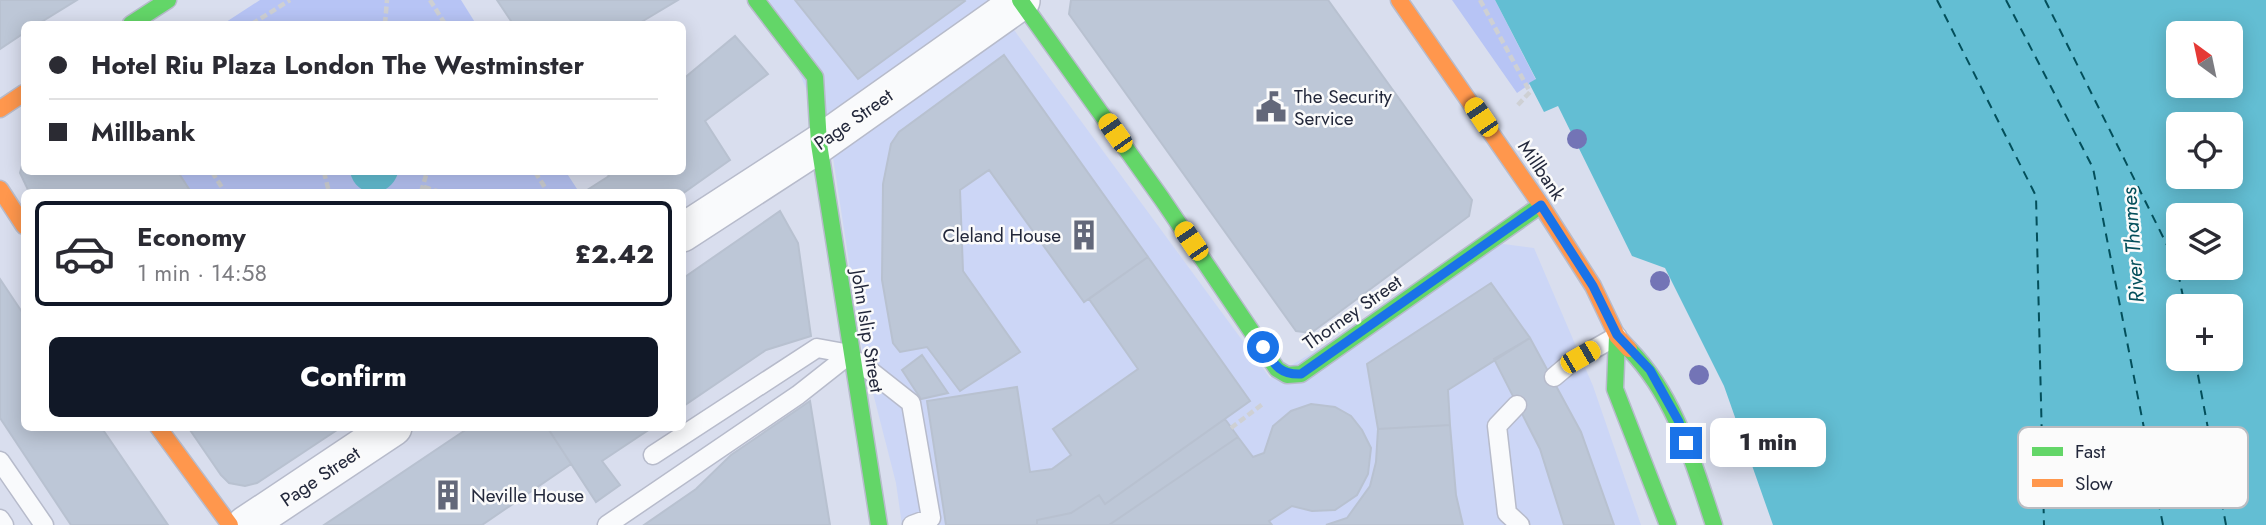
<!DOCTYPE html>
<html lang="en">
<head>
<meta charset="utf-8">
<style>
	:root { --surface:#fff; --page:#f7f7f7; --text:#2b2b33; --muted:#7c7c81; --line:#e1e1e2; --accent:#111827 }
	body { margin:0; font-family:Jost,sans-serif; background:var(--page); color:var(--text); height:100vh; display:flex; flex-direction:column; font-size:26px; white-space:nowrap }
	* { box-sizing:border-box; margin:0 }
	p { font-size:23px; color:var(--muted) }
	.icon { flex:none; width:38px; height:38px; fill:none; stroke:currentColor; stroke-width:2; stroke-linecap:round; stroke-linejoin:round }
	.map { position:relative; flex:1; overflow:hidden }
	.details { position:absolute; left:21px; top:189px; width:665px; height:242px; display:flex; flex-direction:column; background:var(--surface); border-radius:10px; box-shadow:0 4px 18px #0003 }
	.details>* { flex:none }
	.top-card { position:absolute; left:21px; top:21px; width:665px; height:154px; border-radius:10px; box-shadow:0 4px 18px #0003; display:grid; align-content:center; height:154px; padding:0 28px; background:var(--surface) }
	.needle { width:46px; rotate:327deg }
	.tools { position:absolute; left:2166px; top:21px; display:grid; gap:14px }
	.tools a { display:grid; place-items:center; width:77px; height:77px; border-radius:10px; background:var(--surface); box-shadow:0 4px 18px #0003; font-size:35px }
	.end { position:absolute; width:32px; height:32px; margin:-16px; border:9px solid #1a73e8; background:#fff; box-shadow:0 0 0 4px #fff }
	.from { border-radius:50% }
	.bubble { position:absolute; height:49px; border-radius:10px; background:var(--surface); box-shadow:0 4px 18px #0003; font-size:23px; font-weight:800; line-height:49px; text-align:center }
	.car { position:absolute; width:21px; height:42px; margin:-21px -10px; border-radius:9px; box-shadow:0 0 5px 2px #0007; background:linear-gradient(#f5c518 24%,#345 0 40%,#f5c518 0 76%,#345 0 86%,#f5c518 0) }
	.top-card b { display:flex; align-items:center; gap:24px; height:66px; font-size:26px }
	.top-card b+b { border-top:2px solid var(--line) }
	.top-card i { width:18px; height:18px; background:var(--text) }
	ul { padding:12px 0 0; list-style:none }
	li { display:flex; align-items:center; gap:21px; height:105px; margin:0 14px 10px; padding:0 14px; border:4px solid transparent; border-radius:10px }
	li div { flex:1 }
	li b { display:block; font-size:26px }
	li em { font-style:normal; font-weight:800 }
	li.on { border-color:var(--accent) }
	li>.icon { width:63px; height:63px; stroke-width:1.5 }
	.action { display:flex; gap:14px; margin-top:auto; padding:14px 28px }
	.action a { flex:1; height:80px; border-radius:10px; background:var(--accent); color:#fff; font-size:28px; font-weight:800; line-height:80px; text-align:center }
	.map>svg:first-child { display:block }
</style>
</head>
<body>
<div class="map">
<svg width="2266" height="525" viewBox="0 0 2266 525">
	<rect width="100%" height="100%" fill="#d9deee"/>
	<path fill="#ccd6f6" d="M769,0H992L1270,378L1496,243L1534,248L1593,386L1641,525H902L896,483L863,354L832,151Z"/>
	<path fill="#b7c4f5" d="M260,0H461L476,24H223Z
		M1452,0H1495L1536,80L1517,93Z
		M178,172H566L579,192H191Z"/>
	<path fill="#63bed3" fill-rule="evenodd" d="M1495,0H2266V525H1773L1724,386L1665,268L1632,256L1558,106L1544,112L1529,83L1536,79ZM2179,33H2231V86H2179ZM2179,124H2231V177H2179ZM2179,215H2231V268H2179ZM2179,306H2231V359H2179Z
		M350,172H398V173C390,199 356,199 350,172Z"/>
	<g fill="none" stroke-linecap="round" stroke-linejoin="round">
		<path stroke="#034f5b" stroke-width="2" stroke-dasharray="9 7" stroke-linecap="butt" d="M1937,0L2036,196L2044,525
			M2006,0L2093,168L2163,525
			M2045,0L2176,263L2185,306
			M2195,359L2226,525"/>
	</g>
	<path fill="#bdc7d7" stroke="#b8c1d0" stroke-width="2" d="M0,0H77L38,24H24V33L0,49Z
		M497,0H678L643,21L645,24H513Z
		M795,0H964L965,1L858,79Z
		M1071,0H1328L1472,200L1469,216L1311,333L1296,331L1069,14Z
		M735,36L768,74L705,121L730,160L682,194L584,192L609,176L606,172H682V80Z
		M1004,55L1148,257L1084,302L989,170L960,190L963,271L1020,352L960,391L927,347L900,352L893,343L882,280L883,184L891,144L899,132Z
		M24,158V172H178L191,192H29L20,173Z
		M780,211L798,243L811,336L766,350L682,407V279Z
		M1148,257L1250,401L1105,504L1099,495L1071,513L1037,520V525H946L927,401L1017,387L1030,472L1052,469L1071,455L1053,429L1138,369L1089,299Z
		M0,279L24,315V427H101L168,525H71L0,418Z
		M1491,283L1530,338L1448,390L1450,425L1378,429L1367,364Z
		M1530,338L1581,432L1614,525H1564L1540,449L1494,359Z
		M922,355L948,393L921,399L902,370Z
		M810,401L830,525H644L696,489L731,455Z
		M1311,404L1335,407L1351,416L1362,430L1371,448L1368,474L1357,495L1335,510L1312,511L1292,506L1269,521L1272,525H1109L1238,437L1253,457L1264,453L1273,426L1291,411Z
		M1225,419L1238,437L1109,525H1037V520L1071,513L1099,495L1105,504Z
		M1450,425L1456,495L1463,525H1326L1347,518L1370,486L1376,462L1378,429Z
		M188,427H335L337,430L257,483L245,486L229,483L221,475Z
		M470,427H547L571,464L482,525H324Z
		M547,427H653L602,461L620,485L596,502Z"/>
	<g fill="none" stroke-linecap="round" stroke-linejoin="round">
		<g stroke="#b7bbcb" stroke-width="21">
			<path id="lane" d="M859,362L911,403L931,518L912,525
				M1554,377L1573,361L1617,336
				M1517,405L1497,426L1507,513L1520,525
				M0,461L44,525
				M0,519L4,525
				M607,525L798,395L850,354L817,348L653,455"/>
		</g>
		<g stroke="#b7bbcb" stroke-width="40">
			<path id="street" d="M682,233L819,144L1021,1
				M246,525L393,427"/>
		</g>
		<g stroke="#b7bbcb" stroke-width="19">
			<path id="fast" d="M756,0L815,77L819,144L879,525
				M1020,0L1162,199L1277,369L1287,375L1301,374L1541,205
				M131,24L168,0
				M1617,336L1615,389L1668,525
				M1629,349C1676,397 1693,462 1714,525"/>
		</g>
		<g stroke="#b7bbcb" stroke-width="19">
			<path id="slow" d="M1399,0L1541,205L1593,286L1617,336L1629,349
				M0,109L24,93
				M0,189L24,226
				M158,427L230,525"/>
		</g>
		<path stroke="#ced0d4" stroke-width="4.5" stroke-dasharray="7 3.5" stroke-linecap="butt" d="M430,0L445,24
			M1480,0L1530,92L1516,107
			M252,24L290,0
			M385,24L387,0
			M212,172L225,192
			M324,172L329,192
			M535,172L548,192
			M424,187L440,192
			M421,192L427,172
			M1231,428L1264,403"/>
		<use href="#lane" stroke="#f9fafc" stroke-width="18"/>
		<use href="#street" stroke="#f9fafc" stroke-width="37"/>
		<use href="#fast" stroke="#63d668" stroke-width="16"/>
		<use href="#slow" stroke="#ff974d" stroke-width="16"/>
	</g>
	<g fill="#7374b6">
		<circle cx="1577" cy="139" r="10"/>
		<circle cx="1660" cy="281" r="10"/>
		<circle cx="1699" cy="375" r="10"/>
		<circle cx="1740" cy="454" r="10"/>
	</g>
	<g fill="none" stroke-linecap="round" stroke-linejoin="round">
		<path stroke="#1a73e8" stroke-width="9" d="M1263,347C1274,364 1279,375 1301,374L1541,205L1593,286L1617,335L1650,370L1679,422L1686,443"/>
	</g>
	<defs>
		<g id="civic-bare" transform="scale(2.415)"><path d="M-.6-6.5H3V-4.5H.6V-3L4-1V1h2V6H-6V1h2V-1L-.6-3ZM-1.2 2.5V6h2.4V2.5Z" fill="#63687a" stroke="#fbfbfb" stroke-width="2.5" paint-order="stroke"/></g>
		<g id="building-bare" transform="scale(2.415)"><path d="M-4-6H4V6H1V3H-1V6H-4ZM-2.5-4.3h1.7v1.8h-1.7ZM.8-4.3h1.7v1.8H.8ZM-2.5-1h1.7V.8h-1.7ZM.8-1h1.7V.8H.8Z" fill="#63687a" stroke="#fbfbfb" stroke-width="2.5" paint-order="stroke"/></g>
	</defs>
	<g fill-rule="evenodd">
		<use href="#civic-bare" x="1271" y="107"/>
		<use href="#building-bare" x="1084" y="235"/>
		<use href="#building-bare" x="448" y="495"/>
	</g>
	<g text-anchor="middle" stroke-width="5" stroke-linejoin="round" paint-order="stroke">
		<g font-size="19" fill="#23283b" stroke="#fbfbfb" text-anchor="start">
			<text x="1294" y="103">The Security<tspan x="1294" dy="22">Service</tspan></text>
			<text x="1061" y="242" text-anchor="end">Cleland House</text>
			<text x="471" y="502">Neville House</text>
		</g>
		<g font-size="19" fill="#23283b" stroke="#fbfbfb">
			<text transform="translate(853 119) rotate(-35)" y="7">Page Street</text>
			<text transform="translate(1542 170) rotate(56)" y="7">Millbank</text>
			<text transform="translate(1352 312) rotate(-35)" y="7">Thorney Street</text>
			<text transform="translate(868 331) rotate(81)" y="7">John Islip Street</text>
			<text transform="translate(320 476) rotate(-34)" y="7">Page Street</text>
		</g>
		<g font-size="21" font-style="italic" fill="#034f5b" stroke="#fbfbfb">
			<text transform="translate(2133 245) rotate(-94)" y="7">River Thames</text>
		</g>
	</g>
	<rect x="2018" y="427" width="230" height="81" rx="10" fill="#fbfbfb" stroke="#babcc1" stroke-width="2"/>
	<rect x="2032" y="447" width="31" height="9" fill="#63d668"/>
	<rect x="2032" y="479" width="31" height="8" fill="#ff974d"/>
	<g font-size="19" fill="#23283b">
		<text x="2075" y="458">Fast</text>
		<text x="2075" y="490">Slow</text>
	</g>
</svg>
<div class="tools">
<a><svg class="needle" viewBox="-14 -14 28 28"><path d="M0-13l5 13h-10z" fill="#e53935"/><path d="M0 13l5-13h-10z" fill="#7c7c81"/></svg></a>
<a><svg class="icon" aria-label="locate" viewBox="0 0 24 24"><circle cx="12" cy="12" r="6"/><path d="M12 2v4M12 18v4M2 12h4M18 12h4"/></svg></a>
<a><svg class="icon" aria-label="layers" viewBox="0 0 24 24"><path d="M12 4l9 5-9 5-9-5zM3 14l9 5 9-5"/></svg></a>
<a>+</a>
</div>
<i class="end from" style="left:1263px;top:347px"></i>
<i class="end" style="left:1686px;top:443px"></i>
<div class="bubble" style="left:1710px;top:418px;width:116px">1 min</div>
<i class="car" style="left:1481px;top:117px;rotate:326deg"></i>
<i class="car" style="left:1115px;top:133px;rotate:325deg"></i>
<i class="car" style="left:1191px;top:241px;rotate:326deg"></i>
<i class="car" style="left:1580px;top:357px;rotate:60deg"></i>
<div class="top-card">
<b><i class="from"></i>Hotel Riu Plaza London The Westminster</b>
<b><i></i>Millbank</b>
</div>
<section class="details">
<ul>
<li class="on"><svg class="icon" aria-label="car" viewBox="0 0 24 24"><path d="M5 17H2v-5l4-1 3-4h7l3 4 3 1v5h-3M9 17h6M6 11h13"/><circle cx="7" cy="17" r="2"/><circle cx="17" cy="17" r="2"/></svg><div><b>Economy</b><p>1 min · 14:58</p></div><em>£2.42</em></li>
</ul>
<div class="action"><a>Confirm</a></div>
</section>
</div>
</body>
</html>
